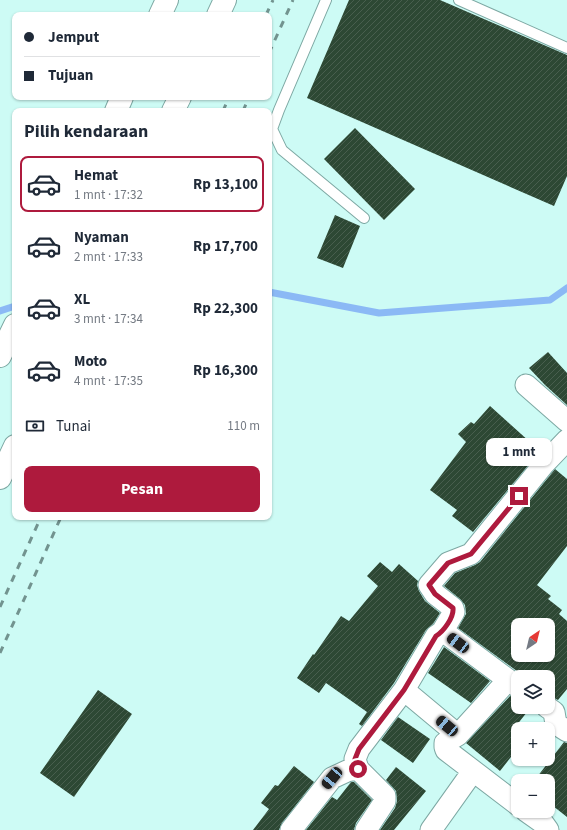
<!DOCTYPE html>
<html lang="id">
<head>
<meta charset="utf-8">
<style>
	:root { --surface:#fff; --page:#f6f6f7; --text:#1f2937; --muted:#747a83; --line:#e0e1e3; --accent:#ae1a3d }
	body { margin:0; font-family:"Source Sans 3",sans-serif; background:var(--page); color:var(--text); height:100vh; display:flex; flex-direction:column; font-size:15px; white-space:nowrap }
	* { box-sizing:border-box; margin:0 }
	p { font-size:13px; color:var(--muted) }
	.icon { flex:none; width:22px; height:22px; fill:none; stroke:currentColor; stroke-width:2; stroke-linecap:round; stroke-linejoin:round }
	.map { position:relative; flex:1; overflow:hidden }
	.panel { position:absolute; left:12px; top:108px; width:260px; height:412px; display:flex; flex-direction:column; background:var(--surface); border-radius:8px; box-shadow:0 1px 3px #0004 }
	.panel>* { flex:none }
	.guide { position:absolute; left:12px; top:12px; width:260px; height:88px; border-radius:8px; box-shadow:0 1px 3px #0004; display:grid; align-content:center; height:88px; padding:0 12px; background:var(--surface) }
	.needle { width:26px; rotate:35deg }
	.controls { position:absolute; left:511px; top:618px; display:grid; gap:8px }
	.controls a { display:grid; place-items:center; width:44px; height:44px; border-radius:8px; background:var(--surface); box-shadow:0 1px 3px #0004; font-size:20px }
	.end { position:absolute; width:18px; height:18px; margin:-9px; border:5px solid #ae1a3d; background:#fff; box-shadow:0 0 0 2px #fff }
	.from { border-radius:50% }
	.bubble { position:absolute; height:28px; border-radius:8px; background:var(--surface); box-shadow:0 1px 3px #0004; font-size:13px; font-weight:700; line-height:28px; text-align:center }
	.car { position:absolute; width:12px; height:24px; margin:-12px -6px; border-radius:5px; box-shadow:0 0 3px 1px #0007; background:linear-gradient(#222 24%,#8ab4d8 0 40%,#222 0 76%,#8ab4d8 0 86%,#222 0) }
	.guide b { display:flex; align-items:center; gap:14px; height:38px; font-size:15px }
	.guide b+b { border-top:1px solid var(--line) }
	.guide i { width:10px; height:10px; background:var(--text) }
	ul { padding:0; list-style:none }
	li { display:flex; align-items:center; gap:12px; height:56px; margin:0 8px 6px; padding:0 4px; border:2px solid transparent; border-radius:8px }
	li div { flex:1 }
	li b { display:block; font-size:15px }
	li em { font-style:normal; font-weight:700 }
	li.selected { border-color:var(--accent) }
	li>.icon { width:36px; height:36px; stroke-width:1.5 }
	h2 { padding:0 12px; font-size:18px; line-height:48px }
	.pay { display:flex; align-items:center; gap:10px; height:44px; padding:0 12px; font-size:15px }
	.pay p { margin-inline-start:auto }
	.button { display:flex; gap:8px; margin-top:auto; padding:8px 12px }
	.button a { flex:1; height:46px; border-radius:8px; background:var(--accent); color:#fff; font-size:16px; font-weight:700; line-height:46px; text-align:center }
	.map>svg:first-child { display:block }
</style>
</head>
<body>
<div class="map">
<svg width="567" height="830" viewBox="0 0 567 830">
	<defs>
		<pattern id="building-hatch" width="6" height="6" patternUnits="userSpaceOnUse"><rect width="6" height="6" fill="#2d4834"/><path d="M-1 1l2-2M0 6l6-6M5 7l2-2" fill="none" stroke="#485e4e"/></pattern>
	</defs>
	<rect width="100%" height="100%" fill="#cdfbf5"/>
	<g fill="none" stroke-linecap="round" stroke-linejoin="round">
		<path stroke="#8bb9f5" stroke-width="7" d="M269,292L379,313L550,300L567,288
			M0,311L15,306"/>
	</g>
	<path fill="url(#building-hatch)" fill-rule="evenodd" d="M349,0H440L567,55V176L554,206L307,98Z
		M355,128L415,189L384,220L324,159Z
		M335,215L360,226L343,268L317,258Z
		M548,352L567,373V405L545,385L529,368Z
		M490,406L540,451L473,532L452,516L457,510L430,490L466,442L458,434L471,422L474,424Z
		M555,469L567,479V546L537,585L551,596L548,599L562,610L559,614L567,621V689L558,700L548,695V677H525L458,628L466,614L465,605L460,599L444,586L455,573L475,565L480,562ZM518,625H548V655H518Z
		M380,562L392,572L399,564L418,581L417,585L419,591L425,601L440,613L433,624L426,630L394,683L362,726L359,724L367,712L326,683L319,693L297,678L313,654L314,655L341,616L349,621L378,586L367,576Z
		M444,647L490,681L471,703L428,673Z
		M98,690L132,714L74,797L40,773Z
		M510,696L518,699V707H531L516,726L519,729H518V748L500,771L466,743Z
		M398,717L430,739L413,763L381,740Z
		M564,742L567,743V817L548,802V781H534Z
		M294,766L314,782L282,823L279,830H253L269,809L261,803L275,785L278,786Z
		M396,767L426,791L394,830H380L395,808L397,801L396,791L386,780Z
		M351,782H354L372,800L356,823L354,830H306L332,797L337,800Z"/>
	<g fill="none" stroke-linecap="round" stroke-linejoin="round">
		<g stroke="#7da8a3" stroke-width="12">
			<path id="lane" d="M326,0L279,110L272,129L282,150L364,218
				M459,0L567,48"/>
		</g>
		<g stroke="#7da8a3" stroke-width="23">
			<path id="street" d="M526,385L567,421
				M442,632L454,612L453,608L435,594L429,585L448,563L471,554L544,464L567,440
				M404,690L458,735L445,743V747L446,750L518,805
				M547,707L554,712L556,724L567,731
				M458,735L508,680
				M358,769L385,796V801L366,830
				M526,811L543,823L548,830
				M291,830L332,778L347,771L358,769L355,759L359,749L404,690L436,636L442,632L448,635L518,687
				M431,830L473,771"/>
		</g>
		<g stroke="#7da8a3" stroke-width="24">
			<path id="highway" d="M160,15L167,0
				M218,15L225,0
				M116,111L122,97
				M173,111L180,97
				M0,356L15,325
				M0,478L15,446"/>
		</g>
		<use href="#lane" stroke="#fff" stroke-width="10"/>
		<use href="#street" stroke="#fff" stroke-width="21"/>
		<use href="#highway" stroke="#fff" stroke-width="22"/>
		<path stroke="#72938f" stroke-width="3" stroke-dasharray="7 7" stroke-linecap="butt" d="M266,15L273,0
			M269,53L293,0
			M223,111L229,97
			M243,111L249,97
			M0,607L41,517
			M0,653L61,517"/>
	</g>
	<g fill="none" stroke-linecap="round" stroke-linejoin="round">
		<path stroke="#ae1a3d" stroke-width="5" d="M358,769L355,759L359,749L404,690L436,636C444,631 454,617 453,608L435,594L429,585L448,563L471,554L519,496"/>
	</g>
</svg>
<div class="controls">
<a><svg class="needle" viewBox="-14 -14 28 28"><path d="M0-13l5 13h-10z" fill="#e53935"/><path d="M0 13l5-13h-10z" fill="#747a83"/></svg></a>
<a><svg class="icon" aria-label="layers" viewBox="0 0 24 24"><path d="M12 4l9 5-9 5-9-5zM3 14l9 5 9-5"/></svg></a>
<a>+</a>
<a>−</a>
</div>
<i class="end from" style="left:358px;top:769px"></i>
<i class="end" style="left:519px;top:496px"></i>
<div class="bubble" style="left:486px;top:438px;width:66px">1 mnt</div>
<i class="car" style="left:458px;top:643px;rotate:307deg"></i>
<i class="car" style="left:447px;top:726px;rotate:310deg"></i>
<i class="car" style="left:332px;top:778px;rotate:220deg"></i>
<div class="guide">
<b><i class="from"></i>Jemput</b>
<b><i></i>Tujuan</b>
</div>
<section class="panel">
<h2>Pilih kendaraan</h2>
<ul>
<li class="selected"><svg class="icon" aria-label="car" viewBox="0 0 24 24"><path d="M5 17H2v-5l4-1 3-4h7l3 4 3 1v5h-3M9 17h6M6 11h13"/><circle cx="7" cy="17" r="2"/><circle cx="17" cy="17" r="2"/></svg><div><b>Hemat</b><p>1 mnt · 17:32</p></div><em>Rp 13,100</em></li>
<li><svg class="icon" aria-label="car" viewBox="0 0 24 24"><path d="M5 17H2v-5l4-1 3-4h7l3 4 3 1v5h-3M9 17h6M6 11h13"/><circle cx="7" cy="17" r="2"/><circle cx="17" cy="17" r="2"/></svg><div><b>Nyaman</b><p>2 mnt · 17:33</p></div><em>Rp 17,700</em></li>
<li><svg class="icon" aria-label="car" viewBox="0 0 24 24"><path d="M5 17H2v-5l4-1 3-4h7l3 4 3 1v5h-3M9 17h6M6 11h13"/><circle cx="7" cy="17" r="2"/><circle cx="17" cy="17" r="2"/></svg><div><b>XL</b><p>3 mnt · 17:34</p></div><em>Rp 22,300</em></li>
<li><svg class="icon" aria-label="car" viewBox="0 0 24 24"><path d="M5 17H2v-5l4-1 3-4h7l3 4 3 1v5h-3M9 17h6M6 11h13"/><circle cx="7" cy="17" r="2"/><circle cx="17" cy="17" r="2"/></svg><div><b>Moto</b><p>4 mnt · 17:35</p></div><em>Rp 16,300</em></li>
</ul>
<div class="pay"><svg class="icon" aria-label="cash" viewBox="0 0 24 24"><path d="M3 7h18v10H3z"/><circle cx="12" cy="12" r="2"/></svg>Tunai<p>110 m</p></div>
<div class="button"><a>Pesan</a></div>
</section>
</div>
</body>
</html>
